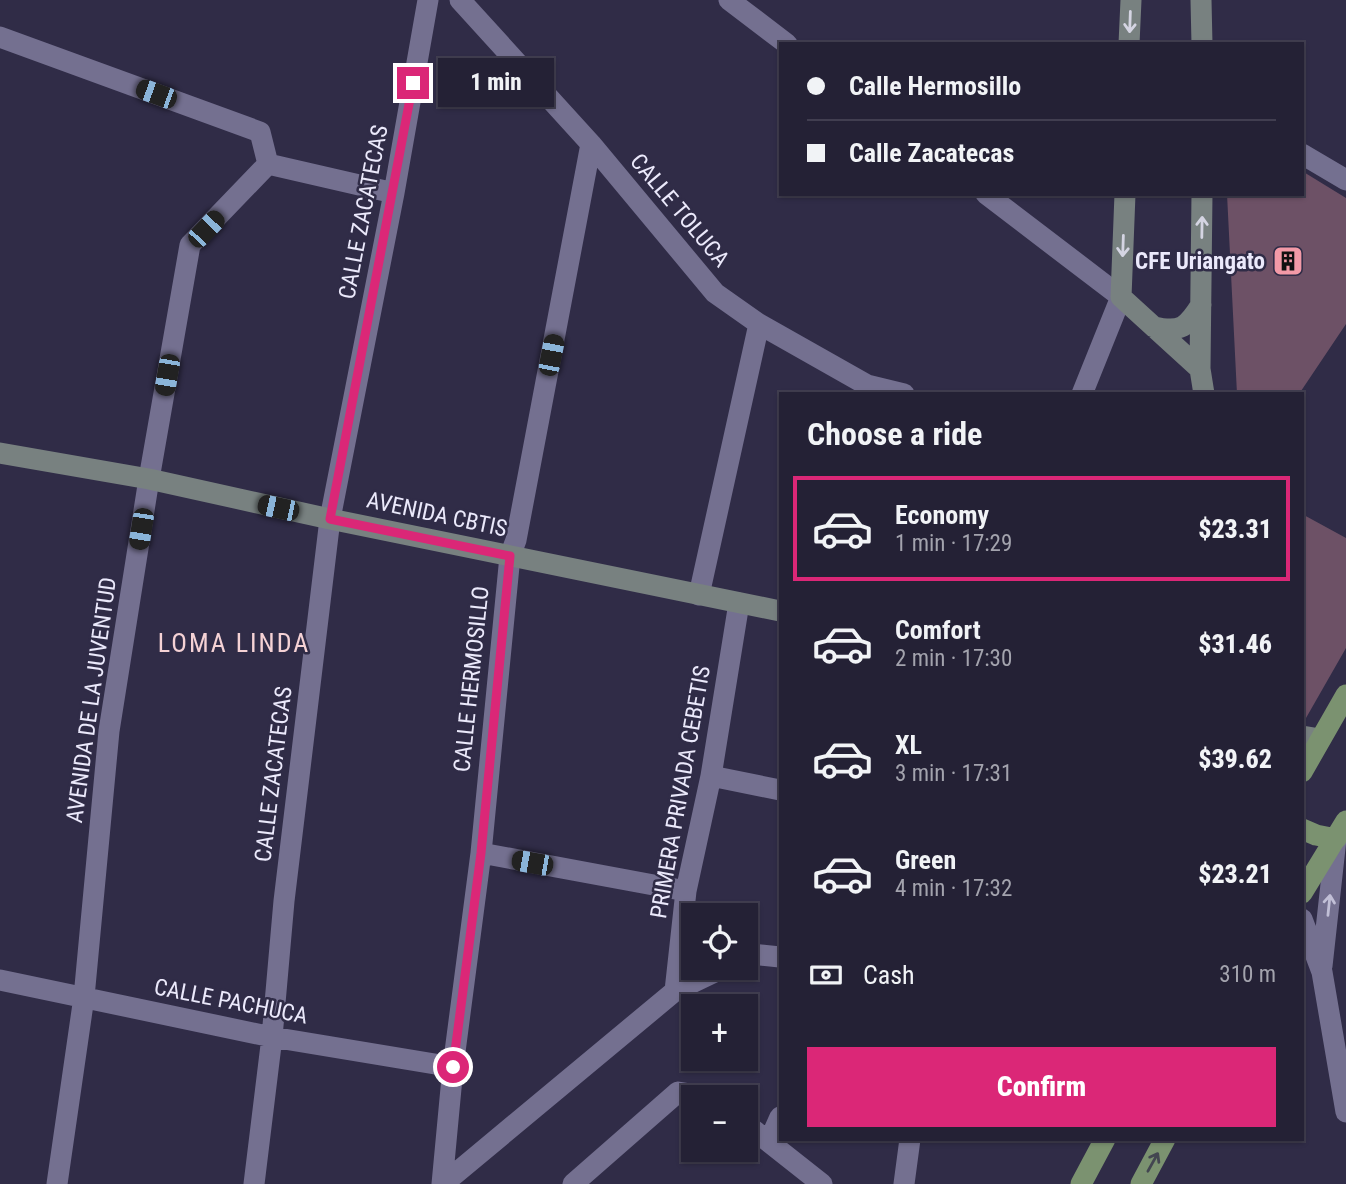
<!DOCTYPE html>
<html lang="en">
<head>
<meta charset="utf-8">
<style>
	:root { --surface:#242135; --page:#2c293d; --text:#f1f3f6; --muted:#a3a3ad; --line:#413e50; --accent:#db2777 }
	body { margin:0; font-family:"Roboto Condensed",sans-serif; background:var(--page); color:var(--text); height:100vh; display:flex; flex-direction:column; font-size:26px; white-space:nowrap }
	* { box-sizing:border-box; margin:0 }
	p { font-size:23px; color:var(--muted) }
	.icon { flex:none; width:38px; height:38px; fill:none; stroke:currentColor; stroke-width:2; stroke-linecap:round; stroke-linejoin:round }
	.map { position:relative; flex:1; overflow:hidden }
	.panel { position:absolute; left:779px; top:392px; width:525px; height:749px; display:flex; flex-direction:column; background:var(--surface); border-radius:0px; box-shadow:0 2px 5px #0004,0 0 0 2px var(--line) }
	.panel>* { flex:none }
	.hud { position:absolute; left:779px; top:42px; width:525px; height:154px; border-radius:0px; box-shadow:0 2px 5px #0004,0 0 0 2px var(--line); display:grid; align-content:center; height:154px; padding:0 28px; background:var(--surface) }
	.controls { position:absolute; left:681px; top:903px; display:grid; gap:14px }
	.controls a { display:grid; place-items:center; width:77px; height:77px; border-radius:0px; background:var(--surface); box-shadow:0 2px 5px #0004,0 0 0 2px var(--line); font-size:35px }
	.end { position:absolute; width:32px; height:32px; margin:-16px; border:9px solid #db2777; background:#fff; box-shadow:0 0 0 4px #fff }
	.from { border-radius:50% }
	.bubble { position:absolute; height:49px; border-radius:0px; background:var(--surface); box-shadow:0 2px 5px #0004,0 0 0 2px var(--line); font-size:23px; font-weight:800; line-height:49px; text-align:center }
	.car { position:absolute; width:21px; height:42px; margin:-21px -10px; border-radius:9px; box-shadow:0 0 5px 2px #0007; background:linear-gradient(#222 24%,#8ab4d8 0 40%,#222 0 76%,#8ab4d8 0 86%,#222 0) }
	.hud b { display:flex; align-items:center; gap:24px; height:66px; font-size:26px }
	.hud b+b { border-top:2px solid var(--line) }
	.hud i { width:18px; height:18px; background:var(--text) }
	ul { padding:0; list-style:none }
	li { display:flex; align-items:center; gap:21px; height:105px; margin:0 14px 10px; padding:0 14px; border:4px solid transparent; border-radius:0px }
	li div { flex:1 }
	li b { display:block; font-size:26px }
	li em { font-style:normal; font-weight:800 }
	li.current { border-color:var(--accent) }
	li>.icon { width:63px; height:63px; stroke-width:1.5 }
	h2 { padding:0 28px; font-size:32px; line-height:84px }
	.pay { display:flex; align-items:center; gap:18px; height:77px; padding:0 28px; font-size:26px }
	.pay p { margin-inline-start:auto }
	.button { display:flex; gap:14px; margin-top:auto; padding:14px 28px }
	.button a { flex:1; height:80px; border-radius:0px; background:var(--accent); color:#fff; font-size:28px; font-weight:800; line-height:80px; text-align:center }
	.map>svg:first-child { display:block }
</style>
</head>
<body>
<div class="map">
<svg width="1346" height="1184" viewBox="0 0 1346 1184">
	<rect width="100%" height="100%" fill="#302c47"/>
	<path fill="#6d5166" d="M1302,171L1346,198V324L1299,394H1237L1227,194H1302Z
		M1302,514L1346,538V648L1302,725Z"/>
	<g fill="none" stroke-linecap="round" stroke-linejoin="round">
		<path stroke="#747090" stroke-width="21" d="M460,0L591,144L715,293L759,324L867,385L904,394
			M729,0L787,44
			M0,37L260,132L268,164
			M1302,154L1346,180
			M268,164L394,193
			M986,194L1121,297L1082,394
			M699,595L759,324
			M711,776L780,790
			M481,853L686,891
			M1302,919L1322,972L1346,1112
			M746,957L751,954L780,957
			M1322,966L1336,839
			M0,980L272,1037L453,1067
			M675,991L686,891L711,776L739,603
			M746,1124L822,1184
			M769,1142L780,1117
			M57,1184L84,997L109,731L149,479L190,245L268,164
			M254,1184L272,1037L284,901L330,519L394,193L428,0
			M442,1184L453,1067L481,853L510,556L516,540L591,144
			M443,1184L675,991L723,968
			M573,1184L678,1092L709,1097
			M904,1184L910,1139"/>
		<path stroke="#788180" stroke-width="21" d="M1201,0L1202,44
			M1129,44L1131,0
			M1125,194L1121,297L1200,369
			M1202,194L1200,369L1204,394
			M1154,327C1181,333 1187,327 1201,305
			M0,453L149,479L330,519L780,611
			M1302,736L1320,739"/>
		<path stroke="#7b9270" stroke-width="21" d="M1302,772L1346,695
			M1302,829L1316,835L1336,839
			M1302,893L1346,821
			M1081,1184L1105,1139
			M1141,1184L1165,1139"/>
	</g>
	<defs><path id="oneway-shaft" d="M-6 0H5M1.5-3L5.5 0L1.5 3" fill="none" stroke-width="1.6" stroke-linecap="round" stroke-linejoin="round" transform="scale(1.75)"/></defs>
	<g stroke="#d4d4e2">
		<use href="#oneway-shaft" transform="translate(1130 22) rotate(92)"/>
		<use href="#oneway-shaft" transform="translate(1202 227) rotate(-89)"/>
		<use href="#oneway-shaft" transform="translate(1123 246) rotate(92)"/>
	</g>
	<use stroke="#c1bfd6" href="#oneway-shaft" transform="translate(1329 905) rotate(-84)"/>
	<use stroke="#434651" href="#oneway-shaft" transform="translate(1153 1162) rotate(-61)"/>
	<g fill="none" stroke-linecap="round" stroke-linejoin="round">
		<path stroke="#db2777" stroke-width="9" d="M413,83L330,519L510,556L481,853L453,1067"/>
	</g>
	<defs>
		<g id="building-square" transform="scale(1.575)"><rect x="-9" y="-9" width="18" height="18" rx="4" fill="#f39aa7" stroke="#302c47"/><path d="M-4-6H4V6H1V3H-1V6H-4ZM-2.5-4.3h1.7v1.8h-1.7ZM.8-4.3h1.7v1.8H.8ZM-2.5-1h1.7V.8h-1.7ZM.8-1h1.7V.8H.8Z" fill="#111"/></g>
	</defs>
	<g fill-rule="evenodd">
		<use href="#building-square" x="1288" y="261"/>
	</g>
	<g text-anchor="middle" stroke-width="5" stroke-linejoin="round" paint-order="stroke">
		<g font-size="23" fill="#ebe9fb" stroke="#302c47">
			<text transform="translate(680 210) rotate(50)" y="8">CALLE TOLUCA</text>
			<text transform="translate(363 212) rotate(-79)" y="8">CALLE ZACATECAS</text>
			<text transform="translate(437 514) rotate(12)" y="8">AVENIDA CBTIS</text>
			<text transform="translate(471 679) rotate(-84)" y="8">CALLE HERMOSILLO</text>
			<text transform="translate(91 700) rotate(-82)" y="8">AVENIDA DE LA JUVENTUD</text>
			<text transform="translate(273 774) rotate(-83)" y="8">CALLE ZACATECAS</text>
			<text transform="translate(680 792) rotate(-80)" y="8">PRIMERA PRIVADA CEBETIS</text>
			<text transform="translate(231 1001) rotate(11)" y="8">CALLE PACHUCA</text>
		</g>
		<g font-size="23" font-weight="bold" fill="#ebe9fb" stroke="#302c47" text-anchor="end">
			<text x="1265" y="269">CFE Uriangato</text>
		</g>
		<g font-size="26" letter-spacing="2" fill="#f5d2d5" stroke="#302c47">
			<text x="234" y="652">LOMA LINDA</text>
		</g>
	</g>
</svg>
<div class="controls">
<a><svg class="icon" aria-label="locate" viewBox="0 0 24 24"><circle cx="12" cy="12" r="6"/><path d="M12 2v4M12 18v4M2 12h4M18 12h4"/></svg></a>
<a>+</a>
<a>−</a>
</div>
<i class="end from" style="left:453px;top:1067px"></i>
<i class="end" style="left:413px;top:83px"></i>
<div class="bubble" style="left:438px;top:58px;width:116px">1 min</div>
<i class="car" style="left:156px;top:94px;rotate:290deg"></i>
<i class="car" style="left:206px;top:229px;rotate:44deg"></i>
<i class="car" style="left:551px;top:355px;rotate:11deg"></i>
<i class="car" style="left:167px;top:375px;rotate:190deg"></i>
<i class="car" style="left:278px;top:508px;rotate:282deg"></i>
<i class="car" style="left:141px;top:529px;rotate:189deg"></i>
<i class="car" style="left:532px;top:863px;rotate:280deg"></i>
<div class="hud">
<b><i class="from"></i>Calle Hermosillo</b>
<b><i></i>Calle Zacatecas</b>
</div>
<section class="panel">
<h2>Choose a ride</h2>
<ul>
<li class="current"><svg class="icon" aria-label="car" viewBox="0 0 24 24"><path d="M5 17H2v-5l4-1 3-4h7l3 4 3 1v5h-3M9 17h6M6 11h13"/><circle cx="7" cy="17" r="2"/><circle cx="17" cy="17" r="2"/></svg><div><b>Economy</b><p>1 min · 17:29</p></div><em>$23.31</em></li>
<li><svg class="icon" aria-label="car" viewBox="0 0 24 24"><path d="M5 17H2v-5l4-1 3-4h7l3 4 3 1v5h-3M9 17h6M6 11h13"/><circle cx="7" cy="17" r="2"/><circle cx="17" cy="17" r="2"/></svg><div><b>Comfort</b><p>2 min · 17:30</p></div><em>$31.46</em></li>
<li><svg class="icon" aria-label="car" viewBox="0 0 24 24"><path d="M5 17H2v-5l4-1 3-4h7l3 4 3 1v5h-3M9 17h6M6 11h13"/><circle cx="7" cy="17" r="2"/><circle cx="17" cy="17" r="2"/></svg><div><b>XL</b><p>3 min · 17:31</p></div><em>$39.62</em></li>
<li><svg class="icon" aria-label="car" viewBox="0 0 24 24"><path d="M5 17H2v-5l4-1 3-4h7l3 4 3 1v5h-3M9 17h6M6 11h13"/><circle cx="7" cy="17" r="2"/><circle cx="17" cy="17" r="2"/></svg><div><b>Green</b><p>4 min · 17:32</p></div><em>$23.21</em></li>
</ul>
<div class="pay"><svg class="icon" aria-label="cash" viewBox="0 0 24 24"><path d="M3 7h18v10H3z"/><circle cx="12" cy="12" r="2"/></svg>Cash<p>310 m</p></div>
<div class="button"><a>Confirm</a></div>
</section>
</div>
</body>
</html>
